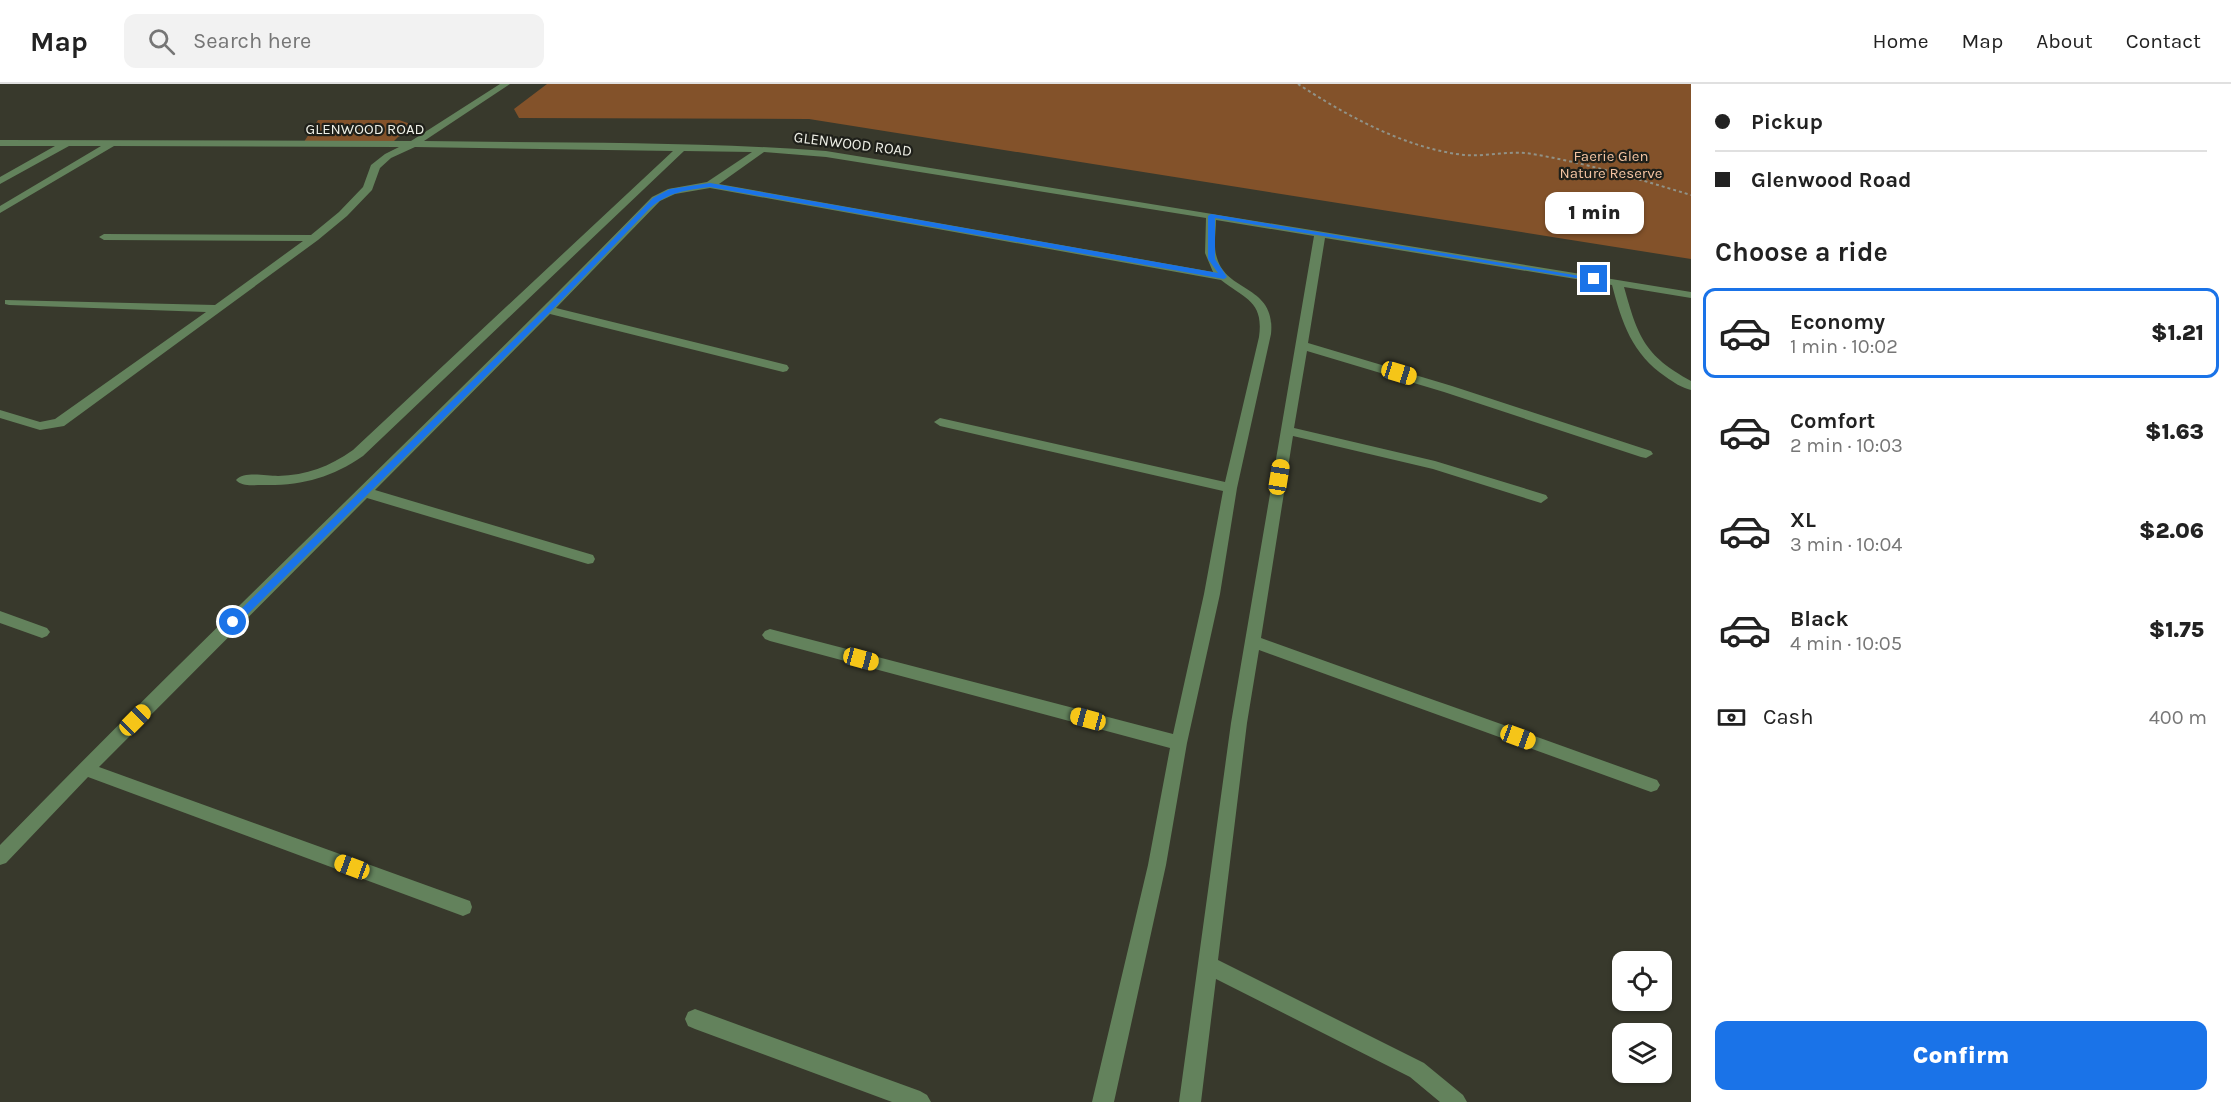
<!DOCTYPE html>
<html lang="en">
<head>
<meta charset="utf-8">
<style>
	:root { --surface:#fff; --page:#f2f2f2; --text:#222; --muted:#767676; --line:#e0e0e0; --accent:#1a73e8 }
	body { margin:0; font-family:Karla,sans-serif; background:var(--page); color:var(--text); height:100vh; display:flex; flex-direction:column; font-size:22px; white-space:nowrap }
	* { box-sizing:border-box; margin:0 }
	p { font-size:20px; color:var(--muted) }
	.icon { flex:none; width:33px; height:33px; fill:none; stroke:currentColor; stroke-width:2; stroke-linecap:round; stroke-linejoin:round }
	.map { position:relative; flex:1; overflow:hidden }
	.panel { display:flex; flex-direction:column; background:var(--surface); width:540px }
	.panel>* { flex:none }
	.banner { display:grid; align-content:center; height:132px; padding:0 24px; background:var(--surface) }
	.fabs { position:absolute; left:1612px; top:867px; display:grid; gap:12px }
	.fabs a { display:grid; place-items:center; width:60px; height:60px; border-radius:12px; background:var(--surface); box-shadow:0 2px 4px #0004; font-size:30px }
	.end { position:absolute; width:27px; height:27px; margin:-14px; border:8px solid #1a73e8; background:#fff; box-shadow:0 0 0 3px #fff }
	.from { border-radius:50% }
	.bubble { position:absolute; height:42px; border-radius:12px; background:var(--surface); box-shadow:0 2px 4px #0004; font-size:20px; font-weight:800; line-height:42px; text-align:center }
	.car { position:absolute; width:18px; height:36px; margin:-18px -9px; border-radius:8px; box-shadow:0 0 4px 2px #0007; background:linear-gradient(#f5c518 24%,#345 0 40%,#f5c518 0 76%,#345 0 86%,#f5c518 0) }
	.banner b { display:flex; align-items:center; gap:21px; height:57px; font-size:22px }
	.banner b+b { border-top:2px solid var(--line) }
	.banner i { width:15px; height:15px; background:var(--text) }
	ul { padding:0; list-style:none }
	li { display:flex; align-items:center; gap:18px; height:90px; margin:0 12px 9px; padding:0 12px; border:3px solid transparent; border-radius:12px }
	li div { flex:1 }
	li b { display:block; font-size:22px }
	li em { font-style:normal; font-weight:800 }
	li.selected { border-color:var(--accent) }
	li>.icon { width:54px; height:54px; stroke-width:1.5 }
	h2 { padding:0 24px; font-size:27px; line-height:72px }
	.pay { display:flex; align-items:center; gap:15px; height:66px; padding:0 24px; font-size:22px }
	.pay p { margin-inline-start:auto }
	.cta { display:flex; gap:12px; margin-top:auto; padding:12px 24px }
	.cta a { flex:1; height:69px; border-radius:12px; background:var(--accent); color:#fff; font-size:24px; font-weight:800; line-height:69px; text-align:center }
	header { display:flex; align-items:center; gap:36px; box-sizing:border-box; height:84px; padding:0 30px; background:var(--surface); border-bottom:2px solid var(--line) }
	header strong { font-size:28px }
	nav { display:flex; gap:33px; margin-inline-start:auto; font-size:21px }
	.search { width:420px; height:54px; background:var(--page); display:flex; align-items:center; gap:15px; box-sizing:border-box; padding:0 21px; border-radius:12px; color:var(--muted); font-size:22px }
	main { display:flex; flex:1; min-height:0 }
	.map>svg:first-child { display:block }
</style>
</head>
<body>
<header>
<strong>Map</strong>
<div class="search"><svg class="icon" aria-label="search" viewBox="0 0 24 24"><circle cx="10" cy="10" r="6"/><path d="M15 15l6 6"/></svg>Search here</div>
<nav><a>Home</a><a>Map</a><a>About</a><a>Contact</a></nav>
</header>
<main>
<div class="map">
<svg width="1691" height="1018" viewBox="0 0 1691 1018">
	<rect width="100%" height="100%" fill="#38392c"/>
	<path fill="#83522a" d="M547,0H1691V175L809,35L519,34L514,25Z
		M318,36H399L419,43L398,53L389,62L302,61Z"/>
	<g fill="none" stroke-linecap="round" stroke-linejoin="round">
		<path stroke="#919287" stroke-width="2" stroke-dasharray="3 3" stroke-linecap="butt" d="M1298,0C1347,32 1405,64 1464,71C1487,73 1510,66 1532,70C1587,79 1638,95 1691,111"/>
		<path fill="#63825c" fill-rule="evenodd" d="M500,0H510L424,57C558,59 692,57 826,67L1691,208V214L1624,203C1638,253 1644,271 1691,297V306C1682,304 1673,298 1666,293C1632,270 1622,239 1612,201L1325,154L1308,259L1452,302L1651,367L1653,370L1646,374L1641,373L1444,308L1307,267L1294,344L1435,377L1546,411L1548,414L1541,419L1433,385L1293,352L1261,554L1657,696L1660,701L1657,706L1651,708L1259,566L1247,639L1218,876L1424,979L1463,1011L1467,1018H1440L1410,993L1216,895L1201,1018H1179L1231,639L1314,152L1216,136C1216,148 1213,162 1217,174C1227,209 1276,201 1271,250L1237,404L1220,510L1187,659L1166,781L1114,1018H1092L1148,781L1170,664L770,557L765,555L762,551L765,547L770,545L1173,650L1204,510L1223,407L940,342L934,338L940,334L1225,398L1259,253C1264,217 1245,215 1221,196L710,104L675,110L660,117L556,224L787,281L789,284L787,287L783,288L550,230L375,406L593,471L595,475L593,479L588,480L367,414L99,683L470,817L472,823L470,829L463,832L88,693L6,779L0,781V761C214,541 438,332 652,113L668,105L707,98L752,68L684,67L363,372C331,394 301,402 262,401C253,401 242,403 236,396C244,387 266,392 278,392C307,391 329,383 353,366L673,67L415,63L391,74L380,84L372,106L347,132L318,156L64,342L40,346L0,334V326L40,338L55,335L206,228L9,221L5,220V216L215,221L303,157L104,156L99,153L104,150L311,151L339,128L363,103L371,81L385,70L399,63L114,62L0,129V122L101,62H69L0,100V93L55,62H0V56L411,57ZM764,68L826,73L1206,134L1205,169L1213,188L719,100Z
			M0,527L47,544L50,548L47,552L42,554L0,539Z
			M695,925L920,1007L927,1011L931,1018H892L695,945L688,942L685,935L688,928Z"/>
	</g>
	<path fill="#1a73e8" d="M710,99L1218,189L1208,175V132L1211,130L1598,195L1594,197L1215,134V175L1227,193L1224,195L710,103C687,106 668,108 650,124L550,228L237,541H230V536L545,225L653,114L670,105Z"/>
	<g text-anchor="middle" stroke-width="4.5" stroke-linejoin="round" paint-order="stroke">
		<g font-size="15" fill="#eff0e7" stroke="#1f201a">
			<text x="365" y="50">GLENWOOD ROAD</text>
			<text transform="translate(853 60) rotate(7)" y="5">GLENWOOD ROAD</text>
		</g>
		<g font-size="15" fill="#f4c4a2" stroke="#1f201a">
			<text x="1611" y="77">Faerie Glen<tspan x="1611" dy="17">Nature Reserve</tspan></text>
		</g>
	</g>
</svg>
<div class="fabs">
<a><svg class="icon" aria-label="locate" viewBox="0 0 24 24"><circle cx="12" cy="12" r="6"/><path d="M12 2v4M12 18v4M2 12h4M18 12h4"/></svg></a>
<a><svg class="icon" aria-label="layers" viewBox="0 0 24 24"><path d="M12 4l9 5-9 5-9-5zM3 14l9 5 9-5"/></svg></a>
</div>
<i class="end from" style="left:233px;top:538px"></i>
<i class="end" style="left:1594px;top:195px"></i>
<div class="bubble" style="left:1545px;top:108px;width:99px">1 min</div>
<i class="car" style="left:1399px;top:289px;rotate:107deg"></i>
<i class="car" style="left:1279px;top:393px;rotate:9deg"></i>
<i class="car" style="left:861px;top:575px;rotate:105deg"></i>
<i class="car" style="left:1088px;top:635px;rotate:285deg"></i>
<i class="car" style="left:135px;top:636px;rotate:45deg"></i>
<i class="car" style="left:1518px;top:653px;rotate:110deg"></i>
<i class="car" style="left:352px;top:783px;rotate:290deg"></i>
</div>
<section class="panel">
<div class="banner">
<b><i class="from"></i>Pickup</b>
<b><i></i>Glenwood Road</b>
</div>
<h2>Choose a ride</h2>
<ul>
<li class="selected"><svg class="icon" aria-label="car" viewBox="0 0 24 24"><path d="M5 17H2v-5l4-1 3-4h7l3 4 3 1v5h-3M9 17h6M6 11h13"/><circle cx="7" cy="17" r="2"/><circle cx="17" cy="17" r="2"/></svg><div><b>Economy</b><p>1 min · 10:02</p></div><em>$1.21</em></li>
<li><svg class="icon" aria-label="car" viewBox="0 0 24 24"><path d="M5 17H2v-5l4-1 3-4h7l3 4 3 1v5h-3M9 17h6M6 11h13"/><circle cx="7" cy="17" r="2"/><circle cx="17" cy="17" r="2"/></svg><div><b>Comfort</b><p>2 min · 10:03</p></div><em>$1.63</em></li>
<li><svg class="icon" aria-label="car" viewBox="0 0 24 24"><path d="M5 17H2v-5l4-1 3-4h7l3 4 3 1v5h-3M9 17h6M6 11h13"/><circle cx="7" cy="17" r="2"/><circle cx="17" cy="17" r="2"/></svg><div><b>XL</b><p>3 min · 10:04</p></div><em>$2.06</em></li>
<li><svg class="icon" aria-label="car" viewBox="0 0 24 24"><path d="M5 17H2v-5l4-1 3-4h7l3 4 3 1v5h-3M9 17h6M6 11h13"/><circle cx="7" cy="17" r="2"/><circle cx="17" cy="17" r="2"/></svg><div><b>Black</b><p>4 min · 10:05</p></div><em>$1.75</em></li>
</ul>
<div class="pay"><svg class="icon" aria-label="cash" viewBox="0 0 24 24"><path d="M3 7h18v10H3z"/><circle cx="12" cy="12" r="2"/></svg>Cash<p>400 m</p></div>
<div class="cta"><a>Confirm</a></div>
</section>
</main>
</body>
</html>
